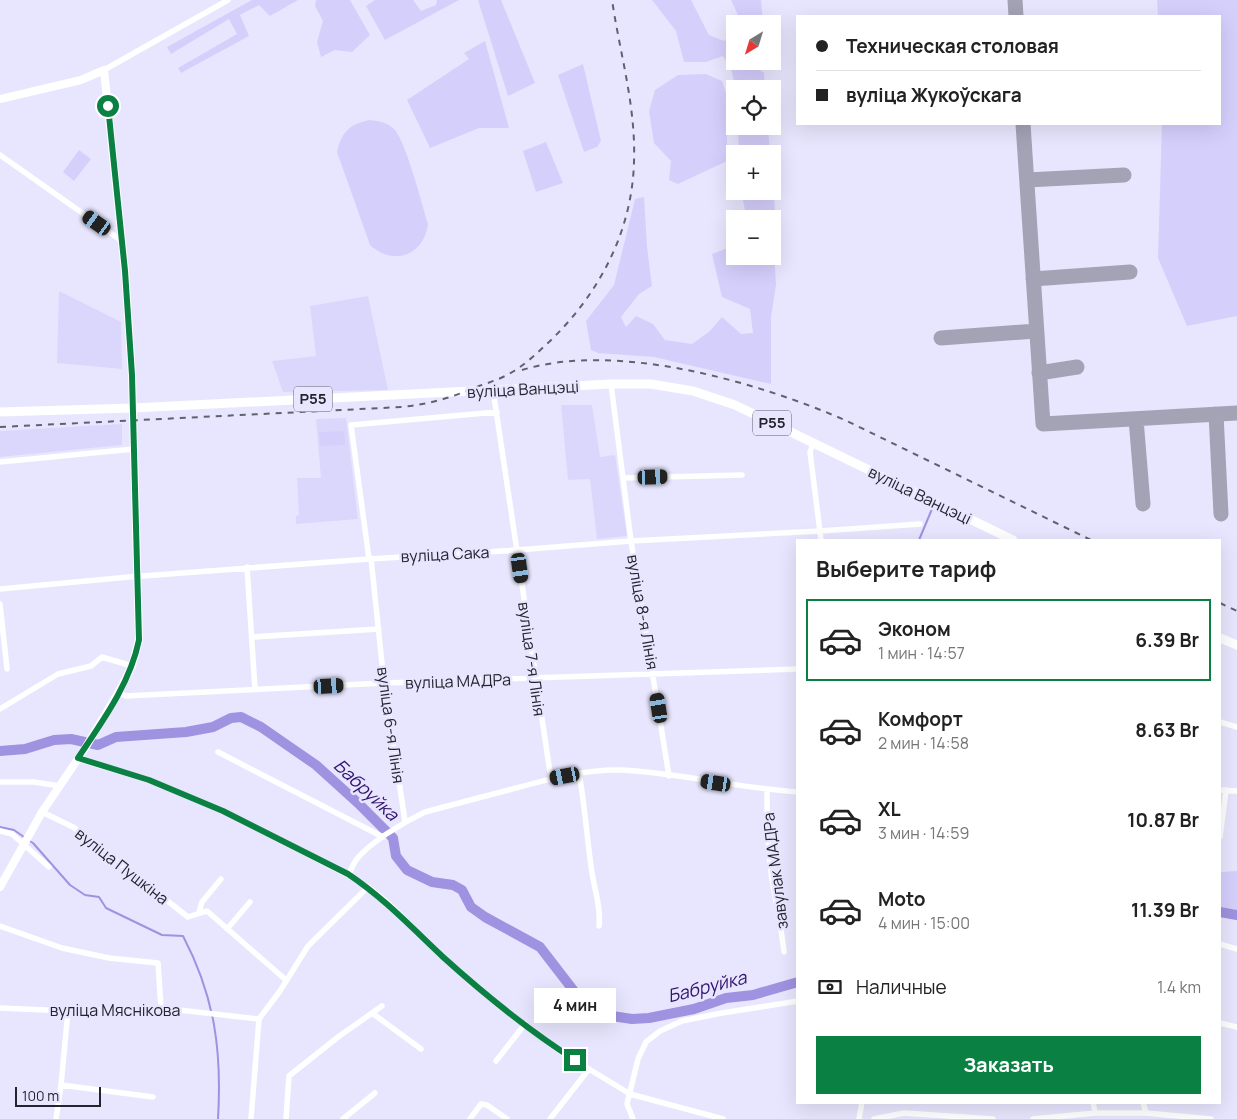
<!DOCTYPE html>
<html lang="ru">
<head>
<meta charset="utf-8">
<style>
	:root { --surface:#fff; --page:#f6f6f6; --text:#222; --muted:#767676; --line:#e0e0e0; --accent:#0b8043 }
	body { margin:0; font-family:Manrope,sans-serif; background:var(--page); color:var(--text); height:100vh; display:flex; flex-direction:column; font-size:19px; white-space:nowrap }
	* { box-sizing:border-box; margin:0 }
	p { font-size:16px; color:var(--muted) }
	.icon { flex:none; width:28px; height:28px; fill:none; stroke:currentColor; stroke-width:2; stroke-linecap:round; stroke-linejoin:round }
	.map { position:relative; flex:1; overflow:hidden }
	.details { position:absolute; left:796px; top:539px; width:425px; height:565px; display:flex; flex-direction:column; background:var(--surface); border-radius:0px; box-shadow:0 5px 20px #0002 }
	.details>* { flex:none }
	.hud { position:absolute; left:796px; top:15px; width:425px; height:110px; border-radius:0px; box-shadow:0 5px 20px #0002; display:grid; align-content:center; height:110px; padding:0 20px; background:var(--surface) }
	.needle { width:32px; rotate:218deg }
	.tools { position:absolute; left:726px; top:15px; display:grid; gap:10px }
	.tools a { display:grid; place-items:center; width:55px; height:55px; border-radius:0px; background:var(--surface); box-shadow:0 5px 20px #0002; font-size:25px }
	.scale { position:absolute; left:15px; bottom:12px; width:86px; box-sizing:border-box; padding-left:5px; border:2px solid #24232e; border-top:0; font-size:14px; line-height:18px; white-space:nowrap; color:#24232e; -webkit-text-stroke:4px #e8e6fe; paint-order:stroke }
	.end { position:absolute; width:22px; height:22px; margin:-11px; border:6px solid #0b8043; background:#fff; box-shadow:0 0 0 2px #fff }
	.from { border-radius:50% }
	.bubble { position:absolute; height:35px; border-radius:0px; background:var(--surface); box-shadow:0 5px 20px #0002; font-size:16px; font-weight:700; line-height:35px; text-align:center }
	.car { position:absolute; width:15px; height:30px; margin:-15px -8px; border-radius:6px; box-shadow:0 0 4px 1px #0007; background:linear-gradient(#222 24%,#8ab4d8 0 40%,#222 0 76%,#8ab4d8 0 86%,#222 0) }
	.hud b { display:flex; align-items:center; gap:18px; height:48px; font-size:19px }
	.hud b+b { border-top:1px solid var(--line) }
	.hud i { width:12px; height:12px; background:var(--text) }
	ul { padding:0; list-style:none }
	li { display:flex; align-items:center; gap:15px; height:82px; margin:0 10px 8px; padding:0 10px; border:2px solid transparent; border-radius:0px }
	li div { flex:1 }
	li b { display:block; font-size:19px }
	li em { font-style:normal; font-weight:700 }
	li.selected { border-color:var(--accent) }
	li>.icon { width:45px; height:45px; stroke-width:1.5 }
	h2 { padding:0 20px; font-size:22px; line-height:60px }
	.pay { display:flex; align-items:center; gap:12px; height:55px; padding:0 20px; font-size:19px }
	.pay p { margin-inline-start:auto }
	.button { display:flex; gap:10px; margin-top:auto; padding:10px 20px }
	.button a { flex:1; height:58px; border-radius:0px; background:var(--accent); color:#fff; font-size:20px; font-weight:700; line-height:58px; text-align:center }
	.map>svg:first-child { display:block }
</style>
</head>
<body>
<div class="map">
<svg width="1237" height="1119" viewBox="0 0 1237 1119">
	<rect width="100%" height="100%" fill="#e8e6fe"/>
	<path fill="#dbd7fc" d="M59,291L121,322L122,369L57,363Z
		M368,296L388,390L283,392L272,361L316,356L310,306Z
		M561,405H592L600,457L615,455L627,536L597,539L590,479L568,480Z
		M346,418L358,519L296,524V516L299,515L297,478H321L316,419Z
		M122,424V445L0,457V431Z"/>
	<path fill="#d5cffc" d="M252,0H298L270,16L259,5L240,15L249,36L181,73L178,68L237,34L229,19L171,54L167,47Z
		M316,0H350L370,35L352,52L335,50L321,57L317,42L323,21L315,6Z
		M375,0H413L421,11L436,5L437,0H459L385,40L366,6Z
		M478,0H501L535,83L508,96Z
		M652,0H691L709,35L724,41L735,31V61H753L754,66L764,73L765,89H736L731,69L723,56L706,62H684L676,31Z
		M731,0H761L763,24H742Z
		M1157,0H1237V316L1187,326L1158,258L1162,124H1220V16H1158Z
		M485,41L509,128H479L430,148L407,100L469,59L464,53Z
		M583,64L601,141L597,147L584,152L558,75Z
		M706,74L722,81L727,96V161L678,184L669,180L671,161L654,143L649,111L655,90L678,75Z
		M369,120C378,121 387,122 394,129C406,141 422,205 428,224C424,256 393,266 370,245L337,152C342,132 348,125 369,120Z
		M738,126H768L770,154H739Z
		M546,142L563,183L536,192L523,151Z
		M79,150L91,159L74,181L63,172Z
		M773,183L776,225L773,232L776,285L771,317V384L654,357L598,353L591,350L586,321L614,285L635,199L644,197L647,247L652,286L639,294L621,317L626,327L636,316L653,324L665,340L692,344L710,331L722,317L741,334L753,333L750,309L722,297L712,254L735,245V256H772V219H747L741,191H772Z
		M344,431L345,445L320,446L319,432Z
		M1237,871V910L1220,907V874L1222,872Z"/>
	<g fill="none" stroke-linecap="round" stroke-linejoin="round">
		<path stroke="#9f92e1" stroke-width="2" d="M919,540L932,509
			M0,827L14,830L24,837
			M28,840L33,843L70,885L85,895L99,897L106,908L162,935L183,936C215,997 222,1051 218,1119"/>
		<path stroke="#9f92e1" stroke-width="10" d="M0,751L25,749L54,740L71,739L98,745L116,737L186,732L213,727L231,718L241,717L261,727L316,765L358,803L393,838L396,856L407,870L432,882L453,885L462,890L471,907L485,917L540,947L577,995L591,1007L612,1016L632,1019L649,1018L694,1009L726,998L753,995L798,982
			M1220,912L1237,915"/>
		<path stroke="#a4a3b6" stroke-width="15" d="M1015,0L1016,16
			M1023,124L1043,424L1237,413
			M1027,180L1124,175
			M1033,279L1130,272
			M941,338L1036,331
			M1039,373L1077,367
			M1216,414L1221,514
			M1136,419L1143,504"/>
		<path stroke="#fff" stroke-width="5.5" d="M104,70L228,0
			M0,155L122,241
			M611,384L631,541L669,776
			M493,390L551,779
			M813,443L810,452L821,540
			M0,462L134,449
			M623,478L742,475
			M371,558L384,683L405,821
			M369,559L351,425L497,412
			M247,567L255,689
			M0,589L129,577L369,559L517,550L631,541L820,531L920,524
			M0,604L7,669
			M252,637L379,629
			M118,693L126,696L384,683L798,669
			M0,709L58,674L91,666L102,657L132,666
			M1220,722L1237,727
			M218,752L383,837
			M78,759L149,780L223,811L348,875L368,887L388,903L443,957L496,1003L561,1052L630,1094L723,1119
			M579,773C585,806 587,840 592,873C595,891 601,908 599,926
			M0,782H34L60,786
			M767,790C767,817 767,845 771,872C775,899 781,925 784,952
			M1220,790L1237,791
			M42,812L73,827L188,917L207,911L286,980
			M0,831L12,834L49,867
			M1220,837L1226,790
			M348,875C351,870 353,865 356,860C370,842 404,822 425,812C455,804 486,796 516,788C550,779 585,769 621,770C680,773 738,788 798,792
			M199,912L202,902L221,879
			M0,926L62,948L109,958L158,963L161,1008
			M227,929L250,902
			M1220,944L1237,949
			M0,1008L68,1011L161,1008L259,1019
			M372,1013L421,1049
			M1220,1023L1237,1027
			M496,1061L525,1024
			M61,1085L153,1097
			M1093,1102L1095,1113
			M1143,1102L1146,1113
			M56,1119L61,1085L68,1011
			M251,1119L259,1019L280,991L308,946L368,887
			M286,1119L289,1076L338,1037L382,1006
			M343,1119L375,1093
			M470,1119L481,1104L487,1105L507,1119
			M550,1119L589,1069
			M633,1119L627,1104L638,1059L646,1042L660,1031L682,1021L722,1013L798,1001
			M859,1119L862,1102
			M874,1119L904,1113L993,1119
			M1033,1119L1095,1113H1146L1211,1119"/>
		<path stroke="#fff" stroke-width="8" d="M0,99L81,80L104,70L125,271L132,375L139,640L132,666L118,693L84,750L42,812L0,887"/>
		<path stroke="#fff" stroke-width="9" d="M0,412L133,408L611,384H651L693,391L735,405L1013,540
			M1220,638L1237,645"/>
		<path stroke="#61606f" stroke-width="2" stroke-dasharray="6 6" stroke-linecap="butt" d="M522,370C617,341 758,382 847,421L1091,540
			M0,427L402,407C430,404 454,397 479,386C491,382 503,378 514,371C527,363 538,352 549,342C599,294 632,232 634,162C636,106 620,54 612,0
			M1220,603L1237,611"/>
	</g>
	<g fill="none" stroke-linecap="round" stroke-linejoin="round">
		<path stroke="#0b8043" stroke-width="6" d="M108,106L125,271L132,375L139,640C130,684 102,722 78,758L149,780L223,811L348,874C384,898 412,928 443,957C484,994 528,1030 575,1060"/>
	</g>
	<g text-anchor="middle" stroke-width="5" stroke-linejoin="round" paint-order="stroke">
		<g fill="#e8e6fe" stroke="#5f5e6c" stroke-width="1">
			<rect x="294" y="386.5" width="38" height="25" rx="4"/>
			<rect x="753" y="410.5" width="38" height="25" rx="4"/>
		</g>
		<g font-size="15" font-weight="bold" fill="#24232e">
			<text x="313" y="404">Р55</text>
			<text x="772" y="428">Р55</text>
		</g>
		<g font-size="16" fill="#24232e" stroke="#e8e6fe">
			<text transform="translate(523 389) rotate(-3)" y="6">вуліца Ванцэці</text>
			<text transform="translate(920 495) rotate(26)" y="6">вуліца Ванцэці</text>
			<text transform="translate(445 554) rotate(-3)" y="6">вуліца Сака</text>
			<text transform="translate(643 612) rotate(80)" y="6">вуліца 8-я Лінія</text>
			<text transform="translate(532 659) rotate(82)" y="6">вуліца 7-я Лінія</text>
			<text transform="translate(458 681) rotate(-2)" y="6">вуліца МАДРа</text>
			<text transform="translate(391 725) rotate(82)" y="6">вуліца 6-я Лінія</text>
			<text transform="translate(122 866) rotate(38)" y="6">вуліца Пушкіна</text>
			<text transform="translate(775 871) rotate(-97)" y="6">завулак МАДРа</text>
			<text x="115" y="1016">вуліца Мяснікова</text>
		</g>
		<g font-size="18" font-style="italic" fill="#33136f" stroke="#e8e6fe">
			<text transform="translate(366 790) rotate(43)" y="6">Бабруйка</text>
			<text transform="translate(707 987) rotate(-14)" y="6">Бабруйка</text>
		</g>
	</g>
</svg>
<div class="tools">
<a><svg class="needle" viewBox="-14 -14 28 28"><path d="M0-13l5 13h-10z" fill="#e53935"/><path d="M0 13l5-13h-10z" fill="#767676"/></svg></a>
<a><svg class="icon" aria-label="locate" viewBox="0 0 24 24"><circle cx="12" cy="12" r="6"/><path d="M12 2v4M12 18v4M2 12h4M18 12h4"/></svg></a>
<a>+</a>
<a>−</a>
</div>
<div class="scale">100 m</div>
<i class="end from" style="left:108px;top:106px"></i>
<i class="end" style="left:575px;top:1060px"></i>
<div class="bubble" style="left:534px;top:988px;width:82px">4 мин</div>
<i class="car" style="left:97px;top:223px;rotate:305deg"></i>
<i class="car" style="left:653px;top:477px;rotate:88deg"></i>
<i class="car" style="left:520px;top:568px;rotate:172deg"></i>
<i class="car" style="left:329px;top:686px;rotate:87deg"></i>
<i class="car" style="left:659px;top:708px;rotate:351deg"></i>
<i class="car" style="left:565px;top:776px;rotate:259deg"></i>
<i class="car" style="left:716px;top:783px;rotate:279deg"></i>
<div class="hud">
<b><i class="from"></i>Техническая столовая</b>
<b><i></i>вуліца Жукоўскага</b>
</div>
<section class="details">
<h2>Выберите тариф</h2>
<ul>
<li class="selected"><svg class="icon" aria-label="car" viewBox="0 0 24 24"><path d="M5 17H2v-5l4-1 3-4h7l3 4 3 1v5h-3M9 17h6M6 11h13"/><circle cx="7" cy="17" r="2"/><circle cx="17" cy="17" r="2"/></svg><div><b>Эконом</b><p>1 мин · 14:57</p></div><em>6.39 Br</em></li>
<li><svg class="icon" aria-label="car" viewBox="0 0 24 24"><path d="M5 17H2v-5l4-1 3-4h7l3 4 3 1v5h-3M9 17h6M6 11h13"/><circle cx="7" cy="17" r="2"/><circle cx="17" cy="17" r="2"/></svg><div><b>Комфорт</b><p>2 мин · 14:58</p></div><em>8.63 Br</em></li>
<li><svg class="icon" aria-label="car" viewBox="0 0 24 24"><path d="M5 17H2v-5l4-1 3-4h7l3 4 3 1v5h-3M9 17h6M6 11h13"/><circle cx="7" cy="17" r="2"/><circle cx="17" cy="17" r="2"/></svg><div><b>XL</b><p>3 мин · 14:59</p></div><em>10.87 Br</em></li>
<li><svg class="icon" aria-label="car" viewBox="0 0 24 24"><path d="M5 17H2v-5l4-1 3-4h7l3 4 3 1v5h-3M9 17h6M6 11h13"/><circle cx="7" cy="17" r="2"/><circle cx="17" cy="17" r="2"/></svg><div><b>Moto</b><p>4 мин · 15:00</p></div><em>11.39 Br</em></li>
</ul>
<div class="pay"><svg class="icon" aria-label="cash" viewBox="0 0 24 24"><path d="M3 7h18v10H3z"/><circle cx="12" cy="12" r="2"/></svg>Наличные<p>1.4 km</p></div>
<div class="button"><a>Заказать</a></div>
</section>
</div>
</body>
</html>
